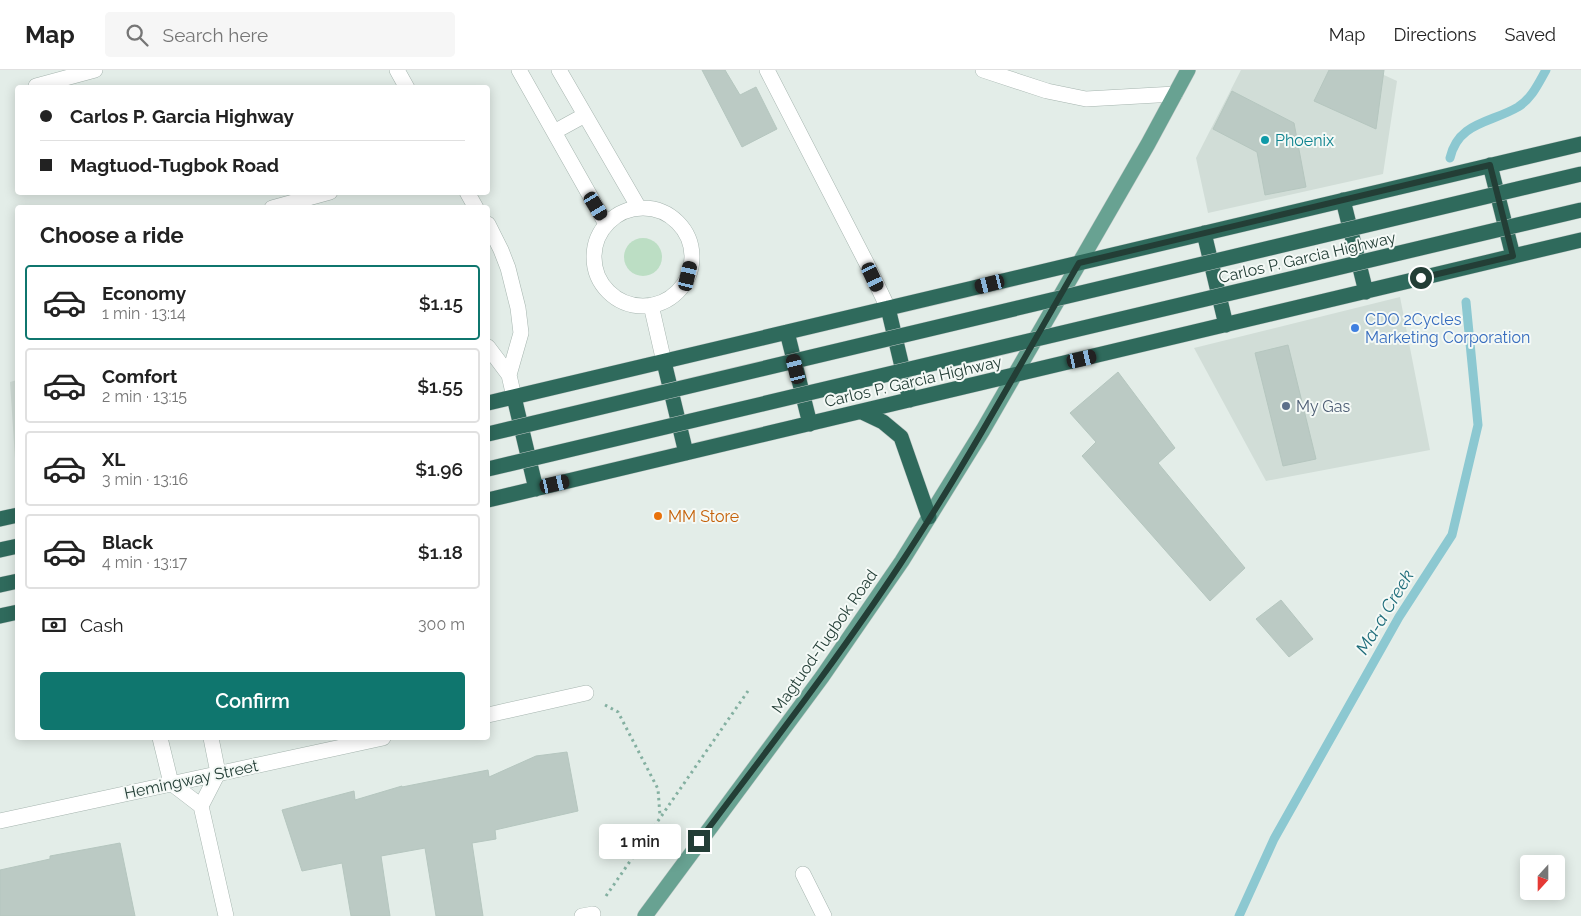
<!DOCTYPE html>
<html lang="en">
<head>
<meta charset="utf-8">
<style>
	:root { --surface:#fff; --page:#f6f6f6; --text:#222; --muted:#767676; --line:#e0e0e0; --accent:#0f766e }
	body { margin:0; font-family:Raleway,sans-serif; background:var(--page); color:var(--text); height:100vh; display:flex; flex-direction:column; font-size:19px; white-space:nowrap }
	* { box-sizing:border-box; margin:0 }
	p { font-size:16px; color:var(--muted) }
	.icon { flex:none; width:28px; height:28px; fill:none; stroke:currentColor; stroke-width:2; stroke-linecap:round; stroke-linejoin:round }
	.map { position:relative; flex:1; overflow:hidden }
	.drawer { position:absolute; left:15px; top:135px; width:475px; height:535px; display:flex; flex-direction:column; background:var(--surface); border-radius:5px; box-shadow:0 2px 12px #0003 }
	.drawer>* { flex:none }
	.guide { position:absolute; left:15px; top:15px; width:475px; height:110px; border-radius:5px; box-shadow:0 2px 12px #0003; display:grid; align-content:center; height:110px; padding:0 25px; background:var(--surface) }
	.needle { width:32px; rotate:201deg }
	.buttons { position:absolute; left:1520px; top:785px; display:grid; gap:10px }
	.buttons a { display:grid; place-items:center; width:45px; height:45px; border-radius:5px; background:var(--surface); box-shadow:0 2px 12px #0003; font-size:25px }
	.end { position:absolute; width:22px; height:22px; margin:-11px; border:6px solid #233e36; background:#fff; box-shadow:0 0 0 2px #fff }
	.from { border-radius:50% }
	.bubble { position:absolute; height:35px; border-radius:5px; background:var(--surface); box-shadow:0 2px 12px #0003; font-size:16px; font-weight:600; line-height:35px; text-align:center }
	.car { position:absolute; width:15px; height:30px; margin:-15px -8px; border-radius:6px; box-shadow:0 0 4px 1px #0007; background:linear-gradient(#222 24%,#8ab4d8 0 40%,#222 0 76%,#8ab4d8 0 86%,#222 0) }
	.guide b { display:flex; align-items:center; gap:18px; height:48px; font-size:19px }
	.guide b+b { border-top:1px solid var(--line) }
	.guide i { width:12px; height:12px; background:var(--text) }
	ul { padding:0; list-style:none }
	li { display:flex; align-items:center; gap:15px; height:75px; margin:0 10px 8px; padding:0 15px; border:2px solid var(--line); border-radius:5px }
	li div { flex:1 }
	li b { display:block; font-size:19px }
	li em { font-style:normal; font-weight:600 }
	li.active { border-color:var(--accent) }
	li>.icon { width:45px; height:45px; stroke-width:1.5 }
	h2 { padding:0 25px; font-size:22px; line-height:60px }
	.pay { display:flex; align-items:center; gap:12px; height:55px; padding:0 25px; font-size:19px }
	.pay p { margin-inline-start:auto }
	.button { display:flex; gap:10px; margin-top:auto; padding:10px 25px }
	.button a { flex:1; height:58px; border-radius:5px; background:var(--accent); color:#fff; font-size:20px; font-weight:600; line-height:58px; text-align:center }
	header { display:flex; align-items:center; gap:30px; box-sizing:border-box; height:70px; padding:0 25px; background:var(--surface); border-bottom:1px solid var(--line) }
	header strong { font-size:24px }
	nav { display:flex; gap:28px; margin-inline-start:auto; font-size:18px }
	.search { width:350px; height:45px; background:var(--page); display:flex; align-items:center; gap:12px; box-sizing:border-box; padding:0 18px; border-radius:5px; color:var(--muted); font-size:19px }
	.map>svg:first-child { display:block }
</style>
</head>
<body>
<header>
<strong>Map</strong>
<div class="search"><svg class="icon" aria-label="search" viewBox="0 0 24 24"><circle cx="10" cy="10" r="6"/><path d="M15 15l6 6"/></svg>Search here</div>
<nav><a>Map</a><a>Directions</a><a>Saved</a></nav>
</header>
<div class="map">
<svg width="1581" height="846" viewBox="0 0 1581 846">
	<rect width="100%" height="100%" fill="#e3ede8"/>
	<path fill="#d1ddd7" d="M1241,0H1373L1397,11L1383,104L1208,143L1196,88Z
		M1400,227L1430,380L1266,411L1194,278Z
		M17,310H18L17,419L10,312Z"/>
	<path fill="#bcdec4" d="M624 187a19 19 0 1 1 38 0a19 19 0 1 1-38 0Z"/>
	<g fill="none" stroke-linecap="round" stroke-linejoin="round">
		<path stroke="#8cc8d1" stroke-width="9" d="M1450,88C1458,52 1491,53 1518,37C1532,28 1538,14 1546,0
			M1239,846L1274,769L1399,547L1452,465L1478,355L1466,232"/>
	</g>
	<path fill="#bbcac4" stroke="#b5c6bf" d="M702,0H725L740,25L756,17L777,59L742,77Z
		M1329,0H1384L1376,59L1314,31Z
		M1232,21L1294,53L1306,117L1265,125L1257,82L1213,59Z
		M1288,275L1316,389L1283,396L1255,283Z
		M1118,302L1175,378L1158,393L1245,498L1210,531L1082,386L1096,372L1070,343Z
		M1281,530L1313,569L1289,587L1256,549Z
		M567,682L578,741L495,760L496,769L472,773L483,846H436L425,778L381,786L390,846H351L342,793L302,801L282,740L354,721L355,730L402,716V717L488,700L489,707L536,686Z
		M120,773L135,846H0V800L50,789V786Z"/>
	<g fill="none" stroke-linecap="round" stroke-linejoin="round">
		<g stroke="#a6b5af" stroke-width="16">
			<path id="minor" d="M397,0L407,18
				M519,0L606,154
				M559,0L639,138
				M767,0L867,194L888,238
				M983,0L1047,21L1086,29L1175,24
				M36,16L95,0
				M554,62L585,45
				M467,122L476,138
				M272,138L330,122
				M594 187a49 49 0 1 1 98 0a49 49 0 1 1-98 0Z
				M488,154L501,180L508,198L518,238L521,263L509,305
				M651,235L664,292
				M488,277L509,305L514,327
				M488,645L586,623
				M160,668L171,713L201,736L226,846
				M201,736L218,703L211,668
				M0,751L383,668
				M803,804L824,846
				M582,846L593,844"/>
		</g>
		<g stroke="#c1c9c7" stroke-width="16">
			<path id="major" d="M645,846L822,607L902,491L983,360L1148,74L1188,0"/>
		</g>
		<g stroke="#c1c9c7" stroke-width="16">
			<path id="highway" d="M1490,95L1513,186
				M1343,130L1366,222
				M1204,163L1226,255
				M888,238L910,330
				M787,262L810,354
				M664,292L686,383
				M514,327L536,419
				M488,333L1581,74
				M862,342L883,352L901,367L929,447
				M488,430L1581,170
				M0,449L18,445
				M0,480L18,476
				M0,515L18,511
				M0,546L18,542"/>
		</g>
		<path stroke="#84b0a1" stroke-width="3" stroke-dasharray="2.5 4" stroke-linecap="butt" d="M605,635L618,642L658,719L660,746
			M606,826L748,621"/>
		<use href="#minor" stroke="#fff" stroke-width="15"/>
		<use href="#major" stroke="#68a292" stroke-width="15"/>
		<use href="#highway" stroke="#2f6a5c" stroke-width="15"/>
		<g stroke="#c1c9c7" stroke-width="16" stroke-linecap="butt">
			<path id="highway-bridge" d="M488,364L1581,104
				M488,399L1581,140"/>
		</g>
		<use href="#highway-bridge" stroke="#2f6a5c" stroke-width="15"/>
	</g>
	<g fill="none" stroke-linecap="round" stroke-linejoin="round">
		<path stroke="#233e36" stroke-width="6" d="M699,771C768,679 838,589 901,493C965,396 1021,293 1079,193L1490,95L1513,186L1421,208"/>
	</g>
	<circle fill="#0f9aa8" stroke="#f4f9f6" stroke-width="2" cx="1265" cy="70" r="5"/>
	<circle fill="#3f7fe0" stroke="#f4f9f6" stroke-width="2" cx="1355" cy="258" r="5"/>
	<circle fill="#5c6f8a" stroke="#f4f9f6" stroke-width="2" cx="1286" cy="336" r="5"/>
	<circle fill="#e8710a" stroke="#f4f9f6" stroke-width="2" cx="658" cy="446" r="5"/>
	<g text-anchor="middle" stroke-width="4" stroke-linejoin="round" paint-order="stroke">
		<g font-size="16" fill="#0d838f" stroke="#f4f9f6" text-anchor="start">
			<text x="1275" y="76">Phoenix</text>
		</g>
		<g font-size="16" fill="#233e36" stroke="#f4f9f6">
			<text transform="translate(1307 187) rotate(-13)" y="6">Carlos P. Garcia Highway</text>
			<text transform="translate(913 311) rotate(-13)" y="6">Carlos P. Garcia Highway</text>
			<text transform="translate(824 571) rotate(-55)" y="6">Magtuod-Tugbok Road</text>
			<text transform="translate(191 709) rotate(-12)" y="6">Hemingway Street</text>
		</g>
		<g font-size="16" fill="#366cbe" stroke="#f4f9f6" text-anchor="start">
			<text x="1365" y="255">CDO 2Cycles<tspan x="1365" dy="18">Marketing Corporation</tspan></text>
		</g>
		<g font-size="16" fill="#4e5e75" stroke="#f4f9f6" text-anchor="start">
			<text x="1296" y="342">My Gas</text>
		</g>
		<g font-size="16" fill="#c56008" stroke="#f4f9f6" text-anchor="start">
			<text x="668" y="452">MM Store</text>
		</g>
		<g font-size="18" font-style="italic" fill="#1d6c7a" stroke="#f4f9f6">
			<text transform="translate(1385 542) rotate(-59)" y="6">Ma-a Creek</text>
		</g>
	</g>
</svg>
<div class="buttons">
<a><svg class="needle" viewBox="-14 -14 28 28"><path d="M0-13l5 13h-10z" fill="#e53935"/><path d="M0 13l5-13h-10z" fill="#767676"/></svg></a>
</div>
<i class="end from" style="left:1421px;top:208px"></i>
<i class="end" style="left:699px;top:771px"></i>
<div class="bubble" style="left:599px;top:754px;width:82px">1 min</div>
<i class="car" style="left:596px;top:136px;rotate:149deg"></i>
<i class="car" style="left:688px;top:206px;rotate:13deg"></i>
<i class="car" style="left:873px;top:207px;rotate:155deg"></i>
<i class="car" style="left:990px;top:214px;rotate:256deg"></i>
<i class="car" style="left:1082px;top:289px;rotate:77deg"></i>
<i class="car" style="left:796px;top:299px;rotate:346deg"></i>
<i class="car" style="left:555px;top:414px;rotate:77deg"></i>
<div class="guide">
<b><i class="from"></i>Carlos P. Garcia Highway</b>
<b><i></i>Magtuod-Tugbok Road</b>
</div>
<section class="drawer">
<h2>Choose a ride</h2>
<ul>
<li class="active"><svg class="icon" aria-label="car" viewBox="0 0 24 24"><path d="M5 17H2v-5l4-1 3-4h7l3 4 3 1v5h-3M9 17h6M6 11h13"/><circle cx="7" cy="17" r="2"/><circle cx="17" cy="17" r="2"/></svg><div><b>Economy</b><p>1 min · 13:14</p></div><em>$1.15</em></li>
<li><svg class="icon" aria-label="car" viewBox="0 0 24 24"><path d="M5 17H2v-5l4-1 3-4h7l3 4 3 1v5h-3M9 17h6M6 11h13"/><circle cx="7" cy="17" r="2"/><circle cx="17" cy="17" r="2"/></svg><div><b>Comfort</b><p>2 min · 13:15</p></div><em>$1.55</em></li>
<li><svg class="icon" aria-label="car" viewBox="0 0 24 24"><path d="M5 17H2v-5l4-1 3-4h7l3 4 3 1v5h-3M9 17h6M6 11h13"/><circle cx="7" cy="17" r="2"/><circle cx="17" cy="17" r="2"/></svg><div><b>XL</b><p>3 min · 13:16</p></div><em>$1.96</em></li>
<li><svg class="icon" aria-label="car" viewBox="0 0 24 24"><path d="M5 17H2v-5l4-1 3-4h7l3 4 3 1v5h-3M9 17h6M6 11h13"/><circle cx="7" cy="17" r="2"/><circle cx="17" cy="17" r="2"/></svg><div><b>Black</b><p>4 min · 13:17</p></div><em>$1.18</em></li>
</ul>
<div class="pay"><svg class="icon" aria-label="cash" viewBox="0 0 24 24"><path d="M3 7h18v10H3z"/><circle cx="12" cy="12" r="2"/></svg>Cash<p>300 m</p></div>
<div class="button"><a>Confirm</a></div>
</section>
</div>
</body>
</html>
